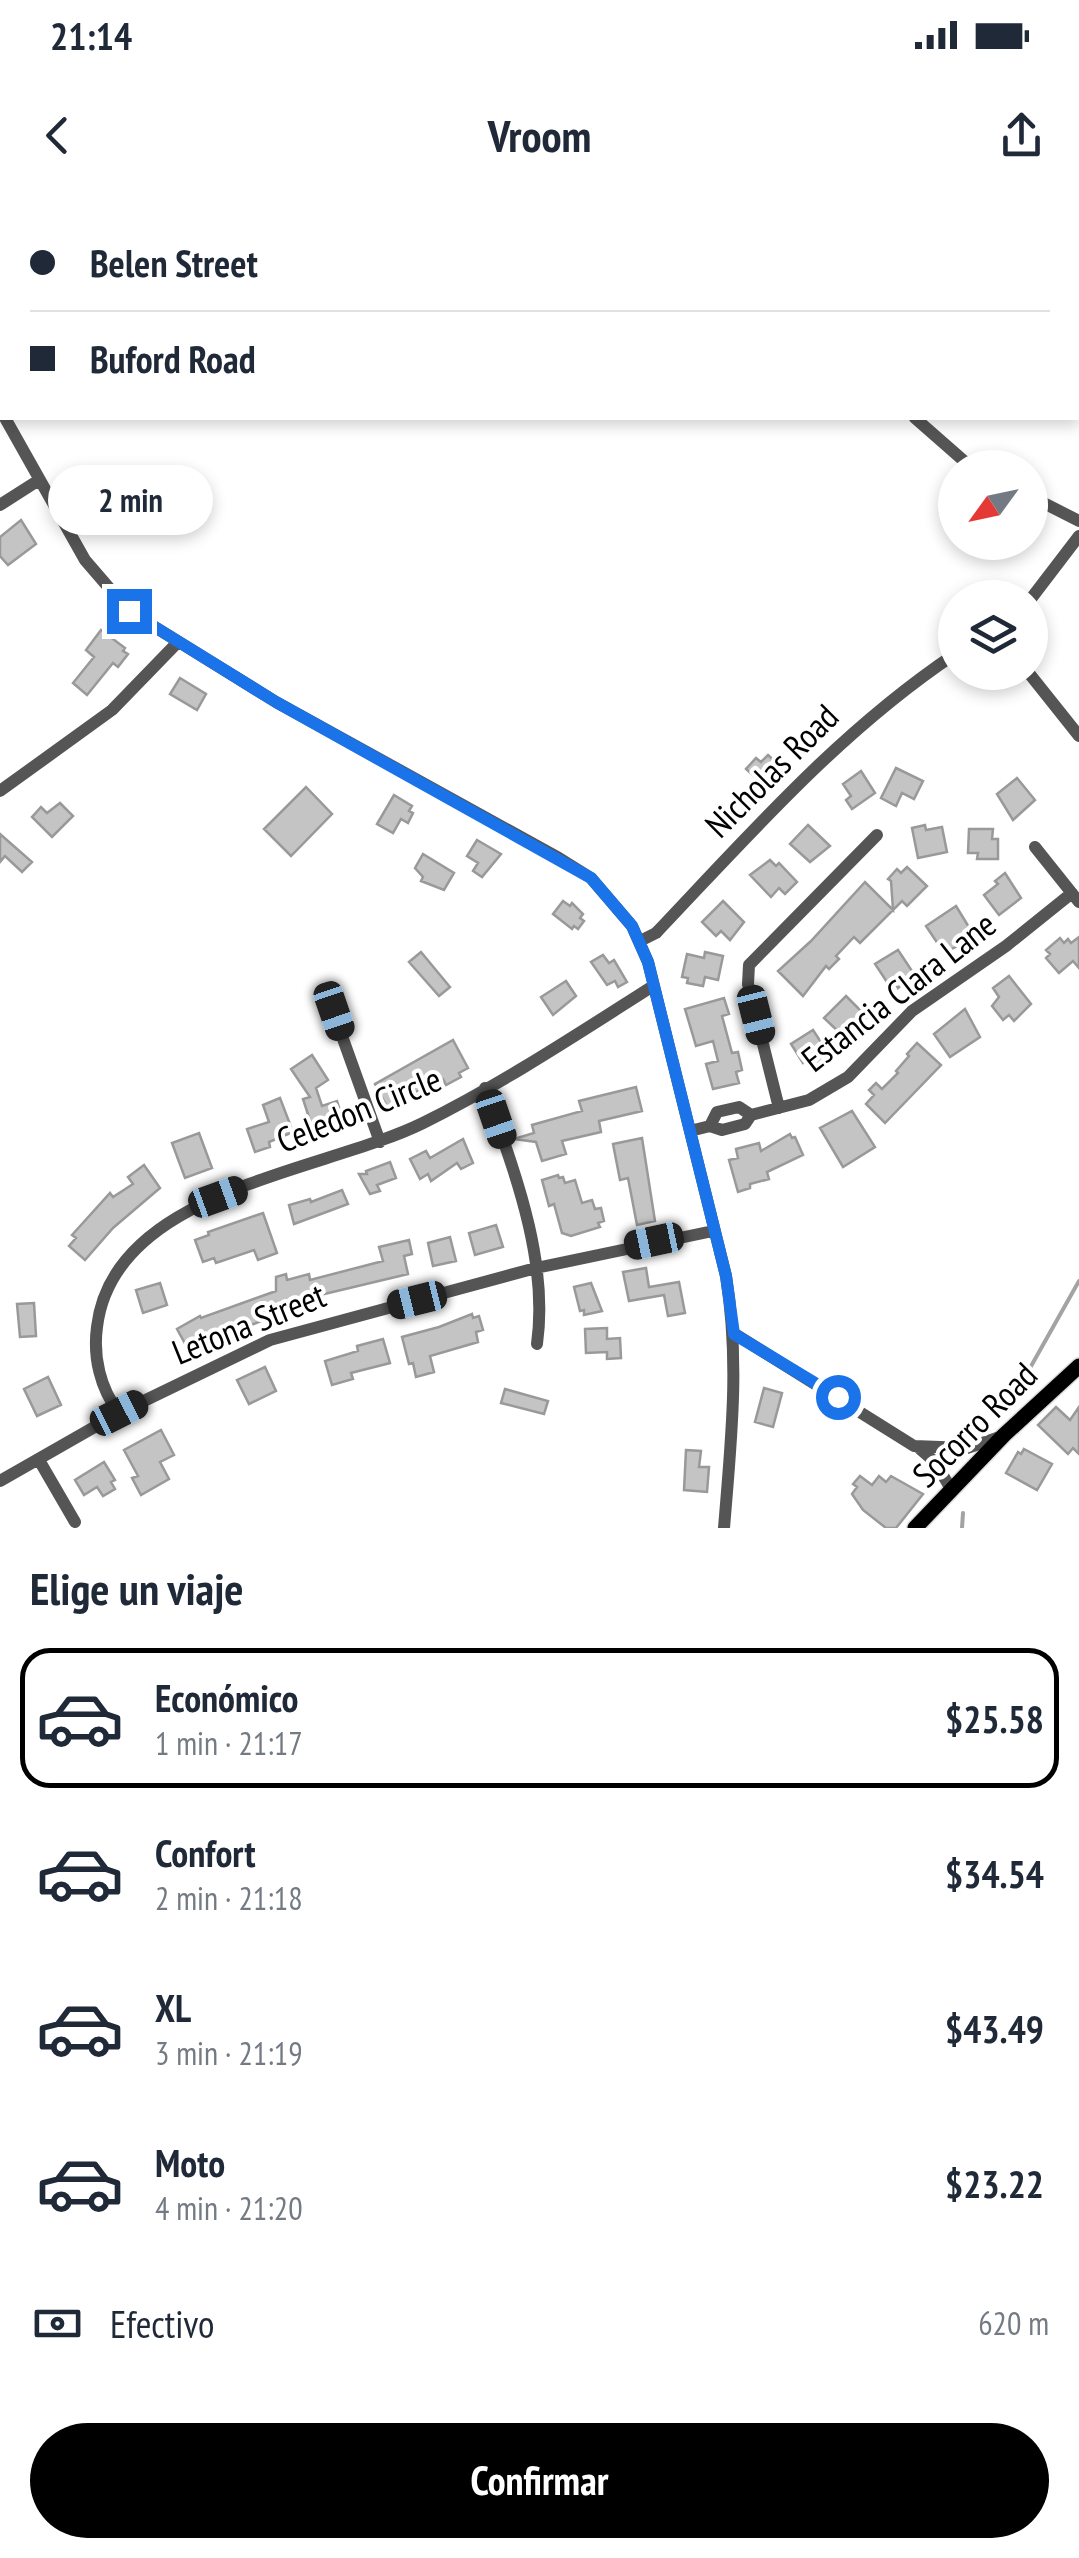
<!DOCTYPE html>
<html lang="es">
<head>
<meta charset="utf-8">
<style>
	:root { --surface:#fff; --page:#f6f6f7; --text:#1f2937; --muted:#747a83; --line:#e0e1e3; --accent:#000 }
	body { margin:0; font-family:"PT Sans Narrow",sans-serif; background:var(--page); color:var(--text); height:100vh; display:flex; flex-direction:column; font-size:38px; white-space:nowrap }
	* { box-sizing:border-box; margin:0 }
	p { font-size:32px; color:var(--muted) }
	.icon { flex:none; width:55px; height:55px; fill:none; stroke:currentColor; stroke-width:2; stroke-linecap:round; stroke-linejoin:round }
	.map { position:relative; height:1328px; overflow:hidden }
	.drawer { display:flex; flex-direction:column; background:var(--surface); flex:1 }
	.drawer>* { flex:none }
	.top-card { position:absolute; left:0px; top:0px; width:1080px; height:220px; box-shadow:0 5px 15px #0003; display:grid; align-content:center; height:220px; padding:0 30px; background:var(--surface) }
	.needle { width:65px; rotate:237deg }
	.buttons { position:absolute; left:938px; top:250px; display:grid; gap:20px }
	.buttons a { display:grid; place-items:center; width:110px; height:110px; border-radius:50%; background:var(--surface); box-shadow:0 5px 15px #0003; font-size:50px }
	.end { position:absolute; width:45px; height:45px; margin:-22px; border:12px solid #1a73e8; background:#fff; box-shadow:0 0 0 5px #fff }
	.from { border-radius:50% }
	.bubble { position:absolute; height:70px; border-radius:35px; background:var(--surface); box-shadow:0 5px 15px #0003; font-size:32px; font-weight:800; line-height:70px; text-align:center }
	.car { position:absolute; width:30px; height:60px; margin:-30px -15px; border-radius:12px; box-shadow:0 0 8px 2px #0007; background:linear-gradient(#222 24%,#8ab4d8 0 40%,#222 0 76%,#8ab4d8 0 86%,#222 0) }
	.top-card b { display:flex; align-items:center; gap:35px; height:95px; font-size:38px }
	.top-card b+b { border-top:2px solid var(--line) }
	.top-card i { width:25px; height:25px; background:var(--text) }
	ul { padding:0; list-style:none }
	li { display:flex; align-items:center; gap:30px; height:140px; margin:0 20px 15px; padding:0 10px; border:5px solid transparent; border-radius:30px }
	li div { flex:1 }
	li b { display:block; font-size:38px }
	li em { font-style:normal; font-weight:800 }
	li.current { border-color:var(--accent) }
	li>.icon { width:90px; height:90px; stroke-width:1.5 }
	h2 { padding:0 30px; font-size:45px; line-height:120px }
	.pay { display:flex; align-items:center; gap:25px; height:110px; padding:0 30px; font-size:38px }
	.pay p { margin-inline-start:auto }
	.primary-button { display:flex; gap:20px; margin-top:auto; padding:20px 30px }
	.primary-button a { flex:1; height:115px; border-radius:60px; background:var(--accent); color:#fff; font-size:40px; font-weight:800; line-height:115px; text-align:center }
	.status { display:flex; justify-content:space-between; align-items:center; height:70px; padding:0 50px; background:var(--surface); direction:ltr }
	.status svg { height:28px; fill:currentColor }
	header { display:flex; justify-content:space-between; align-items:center; height:130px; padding:0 30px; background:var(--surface); font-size:45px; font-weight:800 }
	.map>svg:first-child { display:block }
</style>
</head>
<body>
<div class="status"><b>21:14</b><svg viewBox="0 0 49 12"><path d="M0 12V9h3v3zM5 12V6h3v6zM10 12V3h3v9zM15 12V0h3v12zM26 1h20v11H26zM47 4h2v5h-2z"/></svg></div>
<header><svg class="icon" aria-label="back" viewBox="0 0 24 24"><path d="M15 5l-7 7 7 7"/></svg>Vroom<svg class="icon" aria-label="share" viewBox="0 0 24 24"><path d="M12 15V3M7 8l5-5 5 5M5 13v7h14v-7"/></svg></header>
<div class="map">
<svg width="1079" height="1328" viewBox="0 0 1079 1328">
	<rect width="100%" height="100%" fill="#fff"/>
	<path fill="#dcdcdc" d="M0,0H286L287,2H2V200Z"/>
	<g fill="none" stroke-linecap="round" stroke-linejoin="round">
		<path stroke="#a3a3a3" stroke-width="4" d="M1012,1200L1079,1081
			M962,1328L963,1313"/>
	</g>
	<path fill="#c4c4c4" stroke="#999" stroke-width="2.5" d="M21,320L36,344L8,365L0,356V337Z
		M101,430L125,448L123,451L128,454L118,467L113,463L87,495L73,483L94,457L86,450Z
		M180,478L206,494L197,510L170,494Z
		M768,555L784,570L767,588L746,569L756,558L761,562Z
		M896,568L923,581L914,599L902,593L896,606L881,598Z
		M861,571L875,593L852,609L846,600L851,596L843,584Z
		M1017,578L1035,600L1013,620L997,594Z
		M306,587L332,614L291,656L264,629Z
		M394,595L412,606L409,611L413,613L408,623L401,619L393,633L377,624Z
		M60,603L73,616L52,637L32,617L41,607L47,613Z
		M808,625L830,646L810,662L790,644Z
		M925,625L926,630L942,627L947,652L918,658L912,628Z
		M969,629H993L992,639H998V659H977L978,653H968Z
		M0,634L32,662L22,672L5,656L0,662Z
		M477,640L501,654L482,677L473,671L478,663L467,656Z
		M423,654L454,673L444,690L421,681L423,677L415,668Z
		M770,660L776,666L779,663L797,682L785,694L779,688L771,697L750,675Z
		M907,667L927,686L907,706L902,701L860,743L854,737L836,756L839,759L829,769L826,766L803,796L778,771L811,741L865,682L893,710L891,681L888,679L897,669L901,673Z
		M1005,673L1021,698L999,715L984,695L998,684L995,681Z
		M563,701L570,706L572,703L583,714L580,718L584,721L578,729L574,726L572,729L553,714Z
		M723,701L744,722L730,740L721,731L716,736L702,722Z
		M956,706L975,737L944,753L926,726Z
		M1079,737V768L1073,761L1059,773L1046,758L1050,754L1046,750L1060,738L1064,743L1068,739L1071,743Z
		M898,750L914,774L898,788L895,783L887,782L875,764Z
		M421,752L450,787L439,796L409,762Z
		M705,752L723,756L718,780L705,777L703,786L687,783L688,778L682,777L687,754L704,758Z
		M603,755L609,763L614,760L627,782L618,787L615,781L607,785L591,762Z
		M1009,776L1031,804L1014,821L1009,815L1003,820L992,806L999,797L993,788Z
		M566,781L576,796L553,815L541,797Z
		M846,796L867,817L843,836L824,818Z
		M724,798L729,814L722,816L732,853L738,852L742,870L736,872L739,883L713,889L706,864L718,861L713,841L696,846L685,809Z
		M965,809L980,837L950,857L934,834Z
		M813,830L830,856L815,866L810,859L803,863L791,844Z
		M453,840L468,868L459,873L461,877L446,885L443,879L435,882L387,907L375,884Z
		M917,843L941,865L885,923L866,904L874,895L869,890L876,883L882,889L898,873L896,871L909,856L907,854Z
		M312,855L328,880L316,888L322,906L337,901L344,923L314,933L303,899L310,897L291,869Z
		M636,887L642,911L599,921L601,932L562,941L566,954L542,961L536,942L514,939L534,933L532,925L582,911L579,901Z
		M280,898L293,932L269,942L270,947L255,952L247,929L269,922L263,905Z
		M852,911L875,947L843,967L820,928Z
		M199,933L212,968L185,978L172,943Z
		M790,934L792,938L795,937L803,955L767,972L769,979L750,984V988L738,992L729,960L738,958L736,949L759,943L761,951Z
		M642,938L655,1021L637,1025L628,978L620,980L613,944Z
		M463,939L473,963L461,969L457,963L431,981L428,974L420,979L410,959L426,951L430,958Z
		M390,962L396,978L377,985L380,991L370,994L359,974H367L366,971Z
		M144,965L160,988L113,1028L85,1060L69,1046L76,1038L72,1035L110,993L113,997L133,984L128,977Z
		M558,975L559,978L563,977L565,983L575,980L582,1003L592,1000L595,1009L601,1008L604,1021L598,1023L600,1027L571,1036L562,1033L554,1004L549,1006L542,980Z
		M342,990L348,1004L294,1024L289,1005L310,999L311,1002Z
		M263,1013L277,1053L258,1060L254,1050L216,1063L214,1058L203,1062L195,1040L209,1035L208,1032Z
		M496,1025L503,1047L475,1055L469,1033Z
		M450,1037L456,1061L433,1066L428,1043Z
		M409,1040L412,1054L404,1056L408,1074L316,1096V1100L263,1116L264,1120L233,1132L230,1125L216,1131L187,1147L177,1129L200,1116L201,1118L276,1091V1077L286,1074L287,1080L309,1074L310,1080L383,1061L379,1047Z
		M646,1068L649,1087L679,1082L685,1113L668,1116L664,1095L629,1101L623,1072Z
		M160,1083L167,1105L143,1113L136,1090Z
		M591,1083L602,1111L584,1115V1110L580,1111L574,1087Z
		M34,1103L36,1136L20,1137L17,1104Z
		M472,1114L473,1118L479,1116L483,1130L476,1132L478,1142L430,1156L434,1172L416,1177L413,1163L409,1164L402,1137L439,1127Z
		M607,1128V1139L620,1138L621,1158L607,1159V1152L586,1153L585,1129Z
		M383,1139L390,1163L351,1173L353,1179L332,1185L325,1161L358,1151L357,1146Z
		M265,1167L276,1191L249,1204L237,1180Z
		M48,1177L61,1205L37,1216L24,1189Z
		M764,1188L782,1193L773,1227L755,1222Z
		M505,1189L548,1201L544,1214L501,1203Z
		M1056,1207L1070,1220L1079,1207V1254L1073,1248L1068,1254L1038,1225Z
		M161,1230L174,1255L160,1262L169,1279L141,1295L132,1278L138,1276L124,1250Z
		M1024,1249L1052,1264L1037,1290L1006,1273L1018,1252L1021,1254Z
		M686,1250L701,1251L699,1267H709L707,1292L684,1290Z
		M104,1262L115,1280L111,1282L115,1289L103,1296L97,1287L84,1295L75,1280Z
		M860,1276L872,1285L879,1276L886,1282L891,1276L923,1294L896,1328H886L863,1310L852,1294L857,1287L853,1284Z"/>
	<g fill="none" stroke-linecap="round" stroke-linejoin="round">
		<g stroke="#dbdbdb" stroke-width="18">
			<path id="major" d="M915,1328L1004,1235L1079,1166"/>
		</g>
		<path stroke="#777" stroke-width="2.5" stroke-dasharray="2.5 5" stroke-linecap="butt" d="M11,0L12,2
			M92,0L95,2
			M204,0L209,2
			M45,2L46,0
			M71,2L72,0
			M2,26V42
			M0,67L2,72
			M0,141L2,161
			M2,183V189"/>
		<path stroke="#555" stroke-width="12" d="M227,0L228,2
			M695,0L697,2
			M1020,0L1023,2
			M263,2L264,0
			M761,2L764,0
			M1078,63L1079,65
			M5,218L85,360L129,411L276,502L559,658L591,678L632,726L648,762L726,1076C740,1163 731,1241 724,1328
			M915,218L972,268
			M1030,296L1079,321
			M0,305L39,280
			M1030,400L1079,336
			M1028,472L1079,536
			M0,591L112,510L177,443
			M1035,647L1079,702
			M640,741L656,733C751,633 840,531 955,454
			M333,811L380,942
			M485,888C513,968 549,1058 537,1144
			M779,908L748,784L749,765L877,635
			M710,926L717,912L739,907L751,915
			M690,931L710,926L722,930L745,924L751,915L809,900L848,877L912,811L1006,746L1072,693
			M735,1134L914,1246L967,1248L1003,1236
			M119,1213C100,1188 93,1157 97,1127C113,990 324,972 423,923C502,884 579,833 653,786
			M919,1248L935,1262L951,1289
			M39,1260L75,1322
			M0,1281L119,1213L270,1140L536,1068L713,1031"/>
		<use href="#major" stroke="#000" stroke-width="15"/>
	</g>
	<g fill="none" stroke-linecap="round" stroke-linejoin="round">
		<path stroke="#1a73e8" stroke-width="12" d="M129,411L276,502L591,678L632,726L648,762L726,1076L734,1134L838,1197"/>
	</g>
	<g text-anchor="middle" stroke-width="8" stroke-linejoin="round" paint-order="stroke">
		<g font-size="35" fill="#000" stroke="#fff">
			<text transform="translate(772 571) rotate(-45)" y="12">Nicholas Road</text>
			<text transform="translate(899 792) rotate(-38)" y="12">Estancia Clara Lane</text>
			<text transform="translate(359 910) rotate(-22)" y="12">Celedon Circle</text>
			<text transform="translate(249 1124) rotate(-22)" y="12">Letona Street</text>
			<text transform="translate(975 1225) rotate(-45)" y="12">Socorro Road</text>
		</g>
	</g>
</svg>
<div class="buttons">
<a><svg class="needle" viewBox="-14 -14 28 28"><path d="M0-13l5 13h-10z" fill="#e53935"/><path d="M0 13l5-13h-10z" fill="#747a83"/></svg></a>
<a><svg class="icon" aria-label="layers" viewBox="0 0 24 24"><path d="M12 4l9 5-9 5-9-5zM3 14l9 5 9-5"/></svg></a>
</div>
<i class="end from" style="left:838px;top:1197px"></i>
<i class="end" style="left:129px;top:411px"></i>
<div class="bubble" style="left:48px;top:265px;width:165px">2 min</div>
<i class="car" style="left:334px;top:811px;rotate:161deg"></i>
<i class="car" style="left:756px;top:815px;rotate:166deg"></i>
<i class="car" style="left:496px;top:919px;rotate:161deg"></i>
<i class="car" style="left:218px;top:997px;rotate:70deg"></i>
<i class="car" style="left:654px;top:1041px;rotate:258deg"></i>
<i class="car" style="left:417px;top:1100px;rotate:256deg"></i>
<i class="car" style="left:119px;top:1213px;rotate:63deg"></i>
<div class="top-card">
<b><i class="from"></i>Belen Street</b>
<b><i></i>Buford Road</b>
</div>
</div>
<section class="drawer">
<h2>Elige un viaje</h2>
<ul>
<li class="current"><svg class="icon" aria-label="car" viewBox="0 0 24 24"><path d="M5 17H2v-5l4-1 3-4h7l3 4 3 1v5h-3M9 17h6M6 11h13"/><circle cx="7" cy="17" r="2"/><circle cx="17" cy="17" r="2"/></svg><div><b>Económico</b><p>1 min · 21:17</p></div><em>$25.58</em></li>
<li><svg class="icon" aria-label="car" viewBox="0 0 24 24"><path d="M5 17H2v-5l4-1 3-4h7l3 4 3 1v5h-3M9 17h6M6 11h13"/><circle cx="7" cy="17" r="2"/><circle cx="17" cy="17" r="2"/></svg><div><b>Confort</b><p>2 min · 21:18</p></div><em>$34.54</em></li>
<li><svg class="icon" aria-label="car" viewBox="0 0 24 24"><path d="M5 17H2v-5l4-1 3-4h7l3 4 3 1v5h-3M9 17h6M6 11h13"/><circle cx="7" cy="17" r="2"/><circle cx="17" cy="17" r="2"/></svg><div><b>XL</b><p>3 min · 21:19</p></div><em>$43.49</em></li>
<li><svg class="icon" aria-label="car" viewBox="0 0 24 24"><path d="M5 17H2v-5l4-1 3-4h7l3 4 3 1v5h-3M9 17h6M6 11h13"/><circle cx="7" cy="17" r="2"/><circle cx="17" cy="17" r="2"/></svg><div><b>Moto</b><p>4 min · 21:20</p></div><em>$23.22</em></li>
</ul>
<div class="pay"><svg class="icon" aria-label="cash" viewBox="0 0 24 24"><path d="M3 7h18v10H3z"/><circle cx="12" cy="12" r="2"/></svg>Efectivo<p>620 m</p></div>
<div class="primary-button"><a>Confirmar</a></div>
</section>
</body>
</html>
